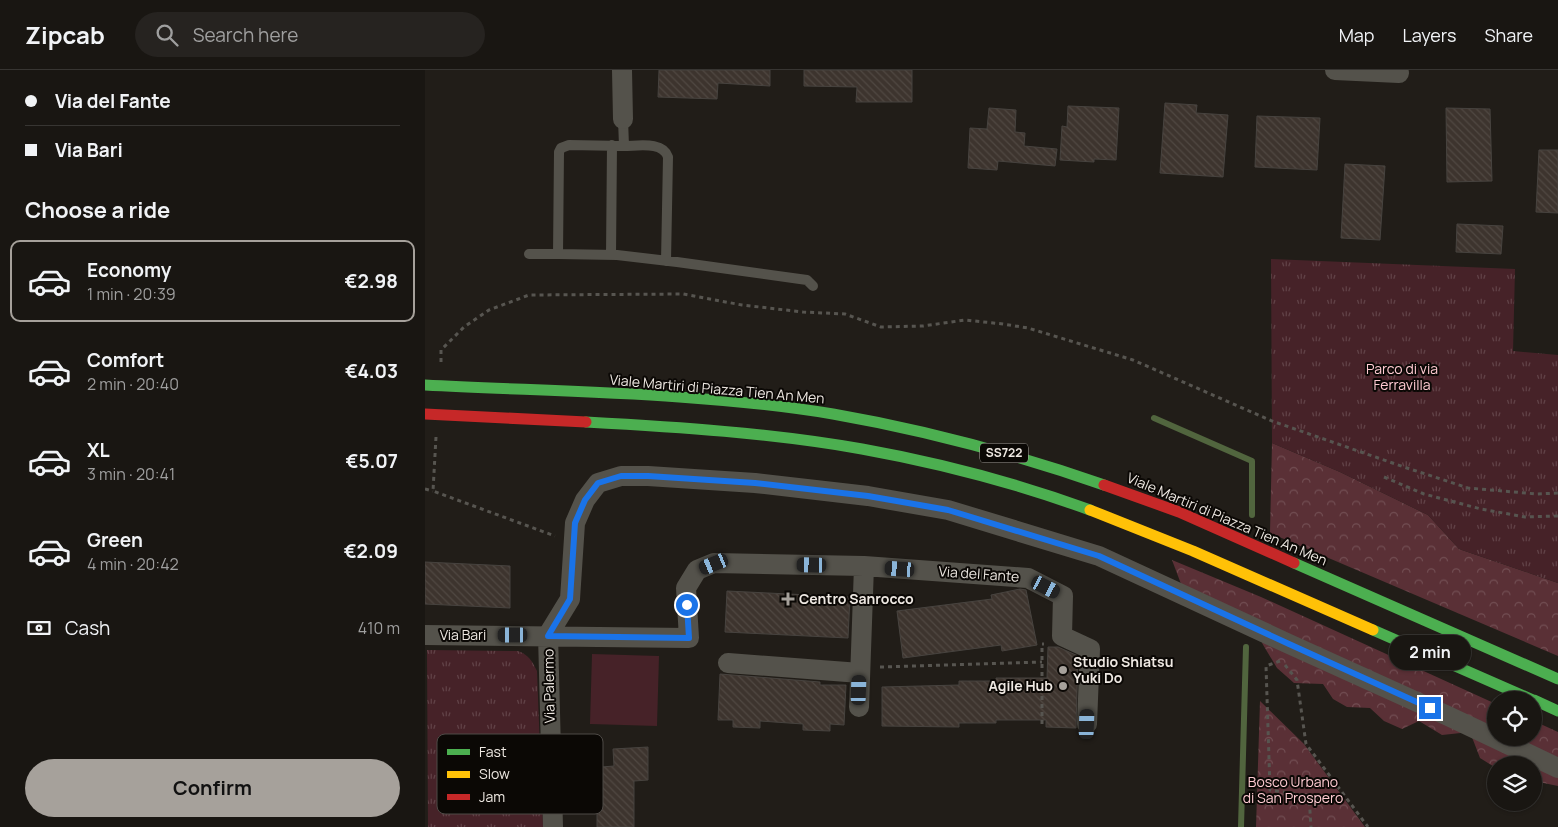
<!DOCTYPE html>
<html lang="en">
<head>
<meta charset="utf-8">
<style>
	:root { --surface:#191612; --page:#262320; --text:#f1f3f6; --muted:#9f9f9f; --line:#373532; --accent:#a6a19b }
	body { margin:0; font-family:Manrope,sans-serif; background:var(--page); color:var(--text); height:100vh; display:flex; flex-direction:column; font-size:19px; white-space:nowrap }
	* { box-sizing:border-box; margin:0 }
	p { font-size:16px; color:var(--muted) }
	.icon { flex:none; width:28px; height:28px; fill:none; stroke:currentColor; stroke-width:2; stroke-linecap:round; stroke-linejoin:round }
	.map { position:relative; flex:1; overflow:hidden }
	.drawer { display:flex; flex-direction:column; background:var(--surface); width:425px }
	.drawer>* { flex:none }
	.hud { display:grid; align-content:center; height:110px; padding:0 25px; background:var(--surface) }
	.tools { position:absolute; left:1062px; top:621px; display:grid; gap:10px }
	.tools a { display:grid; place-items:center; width:55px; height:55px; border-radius:50%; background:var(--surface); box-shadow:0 1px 4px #0004,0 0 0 1px var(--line); font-size:25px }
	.end { position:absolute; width:22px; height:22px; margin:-11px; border:6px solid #1a73e8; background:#fff; box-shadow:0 0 0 2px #fff }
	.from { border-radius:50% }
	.bubble { position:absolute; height:35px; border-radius:18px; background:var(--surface); box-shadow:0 1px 4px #0004,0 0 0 1px var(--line); font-size:16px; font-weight:700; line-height:35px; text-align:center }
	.car { position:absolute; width:15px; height:30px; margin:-15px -8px; border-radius:6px; box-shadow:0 0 4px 1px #0007; background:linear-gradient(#222 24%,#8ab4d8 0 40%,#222 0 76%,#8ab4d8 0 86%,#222 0) }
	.hud b { display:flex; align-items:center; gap:18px; height:48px; font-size:19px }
	.hud b+b { border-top:1px solid var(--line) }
	.hud i { width:12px; height:12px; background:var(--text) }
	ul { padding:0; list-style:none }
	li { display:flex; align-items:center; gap:15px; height:82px; margin:0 10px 8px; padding:0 15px; border:2px solid transparent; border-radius:10px }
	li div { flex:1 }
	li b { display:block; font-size:19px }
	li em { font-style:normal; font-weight:700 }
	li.selected { border-color:var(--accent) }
	li>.icon { width:45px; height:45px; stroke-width:1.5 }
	h2 { padding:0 25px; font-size:22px; line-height:60px }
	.pay { display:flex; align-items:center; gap:12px; height:55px; padding:0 25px; font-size:19px }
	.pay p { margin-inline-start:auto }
	.action { display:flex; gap:10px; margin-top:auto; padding:10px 25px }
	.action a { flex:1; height:58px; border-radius:30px; background:var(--accent); color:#111; font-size:20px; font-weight:700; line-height:58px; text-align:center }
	header { display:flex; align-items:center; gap:30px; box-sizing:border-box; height:70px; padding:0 25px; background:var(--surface); border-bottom:1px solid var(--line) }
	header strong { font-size:24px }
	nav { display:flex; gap:28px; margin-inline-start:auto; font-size:18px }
	.search { width:350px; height:45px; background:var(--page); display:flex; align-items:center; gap:12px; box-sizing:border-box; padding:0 18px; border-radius:28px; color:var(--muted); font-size:19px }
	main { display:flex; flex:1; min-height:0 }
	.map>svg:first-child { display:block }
</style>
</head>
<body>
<header>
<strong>Zipcab</strong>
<div class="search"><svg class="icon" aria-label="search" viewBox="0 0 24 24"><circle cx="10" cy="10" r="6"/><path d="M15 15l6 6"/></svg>Search here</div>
<nav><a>Map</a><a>Layers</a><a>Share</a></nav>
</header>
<main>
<section class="drawer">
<div class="hud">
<b><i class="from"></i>Via del Fante</b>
<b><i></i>Via Bari</b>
</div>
<h2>Choose a ride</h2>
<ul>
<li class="selected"><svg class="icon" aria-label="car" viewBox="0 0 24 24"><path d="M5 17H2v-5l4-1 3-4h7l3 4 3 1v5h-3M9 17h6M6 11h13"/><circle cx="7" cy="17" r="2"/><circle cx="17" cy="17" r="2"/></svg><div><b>Economy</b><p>1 min · 20:39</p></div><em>€2.98</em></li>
<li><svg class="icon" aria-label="car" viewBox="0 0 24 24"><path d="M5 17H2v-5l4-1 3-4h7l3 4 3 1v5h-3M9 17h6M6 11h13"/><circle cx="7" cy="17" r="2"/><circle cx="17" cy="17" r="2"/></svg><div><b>Comfort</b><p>2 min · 20:40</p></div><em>€4.03</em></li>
<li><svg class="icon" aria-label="car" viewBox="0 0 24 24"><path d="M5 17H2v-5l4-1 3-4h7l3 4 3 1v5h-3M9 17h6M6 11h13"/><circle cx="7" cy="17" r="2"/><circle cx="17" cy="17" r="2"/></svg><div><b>XL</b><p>3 min · 20:41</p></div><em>€5.07</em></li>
<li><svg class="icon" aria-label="car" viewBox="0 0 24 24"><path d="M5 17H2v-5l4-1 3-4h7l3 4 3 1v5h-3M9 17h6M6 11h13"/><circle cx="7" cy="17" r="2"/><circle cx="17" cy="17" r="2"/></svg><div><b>Green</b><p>4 min · 20:42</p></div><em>€2.09</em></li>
</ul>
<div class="pay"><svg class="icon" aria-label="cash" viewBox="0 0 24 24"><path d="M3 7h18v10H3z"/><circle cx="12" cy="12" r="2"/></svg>Cash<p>410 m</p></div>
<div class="action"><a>Confirm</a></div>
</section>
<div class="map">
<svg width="1133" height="757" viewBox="0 0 1133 757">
	<defs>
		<pattern id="forest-crowns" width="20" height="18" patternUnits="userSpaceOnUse" patternTransform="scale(1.25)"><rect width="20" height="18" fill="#5a3036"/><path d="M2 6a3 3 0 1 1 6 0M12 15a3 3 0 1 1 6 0" fill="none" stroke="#724e53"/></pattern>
		<pattern id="park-tufts" width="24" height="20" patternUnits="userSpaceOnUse" patternTransform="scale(1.25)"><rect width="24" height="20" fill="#462228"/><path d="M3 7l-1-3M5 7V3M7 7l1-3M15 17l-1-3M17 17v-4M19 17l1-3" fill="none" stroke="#614247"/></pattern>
		<pattern id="building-back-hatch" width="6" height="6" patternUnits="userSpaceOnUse" patternTransform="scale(1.25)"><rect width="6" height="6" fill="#3d342e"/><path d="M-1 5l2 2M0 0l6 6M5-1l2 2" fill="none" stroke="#504842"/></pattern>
	</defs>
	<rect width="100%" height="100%" fill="#211d18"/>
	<path fill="url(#forest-crowns)" d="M847,373L915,402L1003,445L1034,479L1133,513V586L845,463Z
		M747,490L836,527L1071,634V665L756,514Z
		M839,567L1046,659L1133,702V716L1109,711V695H1071V698L1055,688L1045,662L1017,665L994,651L977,659L959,651L945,638L922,637L908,629L898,614L869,613L852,598L837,573Z
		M835,631L879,674L940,757H831Z
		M1109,651L1133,662V694L1077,668H1109Z"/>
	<path fill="url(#park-tufts)" d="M846,189L1090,199L1088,281L1133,285V513L1034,479L1003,445L915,402L847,373Z
		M2,580L93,581C104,585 107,591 112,601L118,757H3Z"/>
	<path fill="#462228" d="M167,584L234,586L232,656L165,654Z"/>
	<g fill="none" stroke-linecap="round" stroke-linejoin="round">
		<path stroke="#51653e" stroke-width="6" d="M729,348L827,391V445
			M816,757L821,577"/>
	</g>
	<path fill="url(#building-back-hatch)" stroke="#47433f" d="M234,0H345V16L293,13L292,29L233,27Z
		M379,0H487V32H431L432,17L379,16Z
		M740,33L772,35L771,43L803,45L798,107L735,103Z
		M643,36L694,38L691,90L669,89V92L635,90L637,56L642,57Z
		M564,38L591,40L590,62L600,63L599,76L632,79L630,96L573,91L572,100L543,98L545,58L562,59Z
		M1021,38L1065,39L1067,111L1022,112Z
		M832,46L895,48L892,100L830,97Z
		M1114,80H1133V143L1111,142Z
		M920,94L960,96L955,170L916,168Z
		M1032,154L1078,156L1076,184L1031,182Z
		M0,492L85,496V538L0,534Z
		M595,519L601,520L612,575L577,581L576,575L478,588L472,541L567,529L566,525Z
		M302,521L425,527L423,568L300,562Z
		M623,577H633L653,586L651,658L621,657V650H571V653H534V657L457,656V617L534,615V611H571V608H622Z
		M295,604L395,612V615H421L419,655L405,654V661L378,660V654L335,651V658L308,657V650H293Z
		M223,677V710L209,711V757H172V731L164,732V698L189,696L188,679Z"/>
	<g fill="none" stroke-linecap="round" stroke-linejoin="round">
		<path stroke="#575550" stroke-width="3" stroke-dasharray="4 4" stroke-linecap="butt" d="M16,292V280L39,257L64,240L104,225L258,224L317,235L378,242L420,244L456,257L498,256L540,250L578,254L603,258L708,290L847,351L979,397L1043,418L1112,424L1133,423
			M11,367L8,421L130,466
			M959,407L999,424L1056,439L1100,447L1133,446
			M0,419L8,421
			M855,591L841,596L845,720L884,726L886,757
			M860,595L872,610L881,674L943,757
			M455,597L617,592
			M617,654V574H619"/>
		<path stroke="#54524b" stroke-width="10" d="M198,49L199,76L144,75L136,78L134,82L133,184L192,185L252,192L382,210L388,216
			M199,76C213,76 238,71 243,87L241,191
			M104,184H133
			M186,185L187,75"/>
		<path stroke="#54524b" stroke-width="20" d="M197,0L198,49
			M910,0L974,3
			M0,565L264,568L261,518L272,500L289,493L439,496L603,508L638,526L637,566L665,579L662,654
			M123,565L145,529L150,453L160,430L173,413L196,406H223L330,413L443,426L523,440L674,486L864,574L1023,646L1133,698
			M123,565L128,757
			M303,593L435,603
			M434,637L439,496"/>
		<path stroke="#4caf50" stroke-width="11" d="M0,315C136,322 274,322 408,344C500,360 590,384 679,415
			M161,352C253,357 346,363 437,379C515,393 591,413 665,440
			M869,493L1133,609
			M948,560L1108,630
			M1109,630L1133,641"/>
		<path stroke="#ffc107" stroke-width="11" d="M665,440L768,481L948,560"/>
		<path stroke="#c62828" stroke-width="11" d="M0,344L161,352
			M679,415L754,442L869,493"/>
	</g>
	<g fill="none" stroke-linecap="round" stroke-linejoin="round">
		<path stroke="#1a73e8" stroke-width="6" d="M262,535L264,568L123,566L145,529L150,453L160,430L173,413L196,406H223L330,413L443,426L523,440L674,486L864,574L1005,638"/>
	</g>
	<g fill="#a6a19b" stroke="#0b0805" stroke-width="2">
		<path d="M360.5 521.5h5v5h5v5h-5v5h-5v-5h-5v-5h5z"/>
		<circle cx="638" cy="600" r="5"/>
		<circle cx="638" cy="616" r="5"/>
	</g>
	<g text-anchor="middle" stroke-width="4" stroke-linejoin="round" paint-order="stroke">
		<rect fill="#0b0805" stroke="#aaa5a0" stroke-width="1" x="555" y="373.5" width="48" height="19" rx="4"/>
		<g font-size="12" font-weight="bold" fill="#eee8e2">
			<text x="579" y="387">SS722</text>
		</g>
		<g font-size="14" fill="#ffcbd2" stroke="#0b0805">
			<text x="977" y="304">Parco di via<tspan x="977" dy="16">Ferravilla</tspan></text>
			<text x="868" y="717">Bosco Urbano<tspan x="868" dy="16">di San Prospero</tspan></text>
		</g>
		<g font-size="14" fill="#eee8e2" stroke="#0b0805">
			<text transform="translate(292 319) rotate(5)" y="5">Viale Martiri di Piazza Tien An Men</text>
			<text transform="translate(802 449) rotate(23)" y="5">Viale Martiri di Piazza Tien An Men</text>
			<text transform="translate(554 504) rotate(4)" y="5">Via del Fante</text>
			<text x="38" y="570">Via Bari</text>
			<text transform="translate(124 616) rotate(-91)" y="5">Via Palermo</text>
		</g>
		<g font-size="14" font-weight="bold" fill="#eee8e2" stroke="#0b0805" text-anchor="start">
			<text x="374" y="534">Centro Sanrocco</text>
			<text x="648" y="597">Studio Shiatsu<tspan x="648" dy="16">Yuki Do</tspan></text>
			<text x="628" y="621" text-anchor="end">Agile Hub</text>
		</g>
	</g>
	<rect x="12" y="664" width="166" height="80" rx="8" fill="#0b0805" stroke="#4f4b47" stroke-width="1"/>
	<rect x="22" y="679" width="23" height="6" fill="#4caf50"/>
	<rect x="22" y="701" width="23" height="7" fill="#ffc107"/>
	<rect x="22" y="724" width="23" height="6" fill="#c62828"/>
	<g font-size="14" fill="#eee8e2">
		<text x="54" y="687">Fast</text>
		<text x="54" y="709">Slow</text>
		<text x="54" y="732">Jam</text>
	</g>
</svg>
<div class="tools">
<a><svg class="icon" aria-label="locate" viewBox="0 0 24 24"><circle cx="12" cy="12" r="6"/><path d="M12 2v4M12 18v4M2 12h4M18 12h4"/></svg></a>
<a><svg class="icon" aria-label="layers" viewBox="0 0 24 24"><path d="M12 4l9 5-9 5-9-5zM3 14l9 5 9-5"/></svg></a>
</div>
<i class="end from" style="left:262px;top:535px"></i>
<i class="end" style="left:1005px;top:638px"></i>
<div class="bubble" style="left:964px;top:565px;width:82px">2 min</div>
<i class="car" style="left:289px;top:494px;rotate:248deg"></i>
<i class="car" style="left:387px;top:495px;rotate:271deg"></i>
<i class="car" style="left:475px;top:499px;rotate:274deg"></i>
<i class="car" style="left:621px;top:517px;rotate:117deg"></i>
<i class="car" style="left:88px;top:565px;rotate:270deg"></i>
<i class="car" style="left:434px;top:620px;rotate:2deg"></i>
<i class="car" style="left:662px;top:654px;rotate:2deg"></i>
</div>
</main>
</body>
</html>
